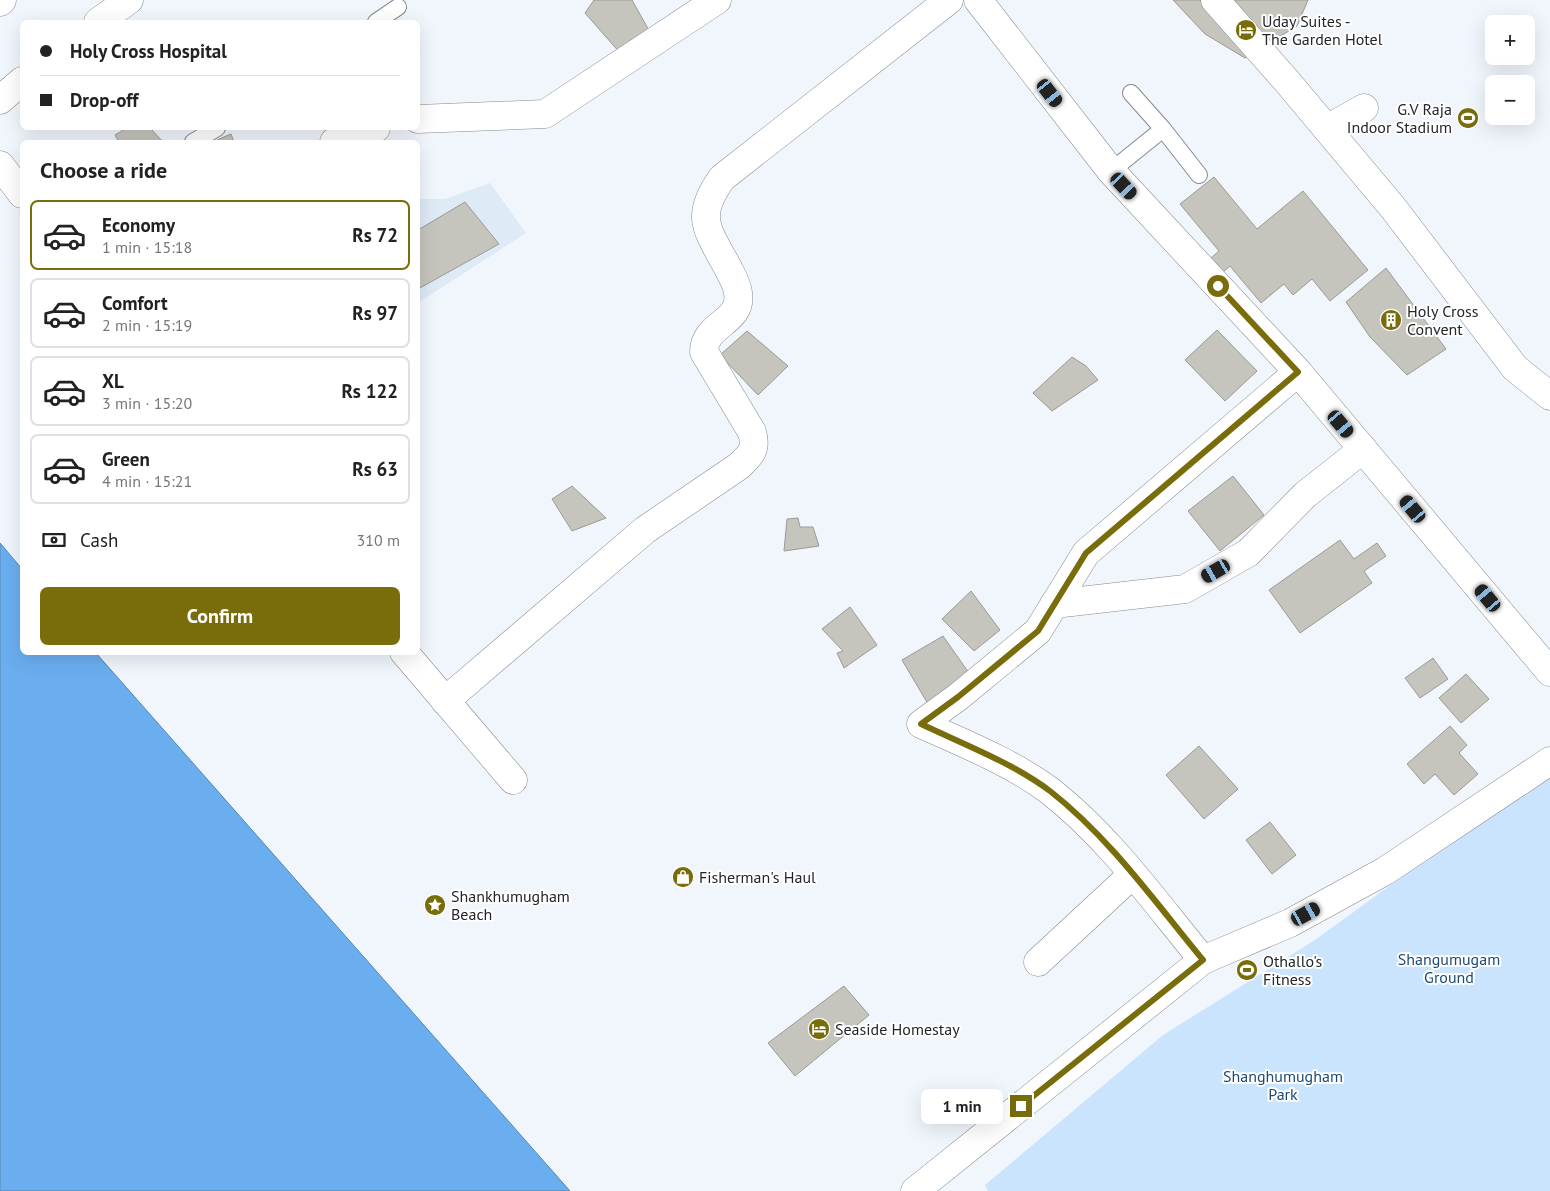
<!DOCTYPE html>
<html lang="en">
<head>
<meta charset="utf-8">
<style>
	:root { --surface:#fff; --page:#f2f2f2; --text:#222; --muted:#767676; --line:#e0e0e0; --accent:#786d0a }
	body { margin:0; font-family:"PT Sans",sans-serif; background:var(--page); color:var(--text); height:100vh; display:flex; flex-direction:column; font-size:19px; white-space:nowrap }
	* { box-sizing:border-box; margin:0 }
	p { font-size:16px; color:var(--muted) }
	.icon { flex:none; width:28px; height:28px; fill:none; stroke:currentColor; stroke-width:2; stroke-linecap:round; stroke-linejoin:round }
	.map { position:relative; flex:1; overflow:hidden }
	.panel { position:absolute; left:20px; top:140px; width:400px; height:515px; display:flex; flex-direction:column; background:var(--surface); border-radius:8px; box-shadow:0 5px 20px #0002 }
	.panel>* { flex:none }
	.top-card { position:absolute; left:20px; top:20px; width:400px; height:110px; border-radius:8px; box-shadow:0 5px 20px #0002; display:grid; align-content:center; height:110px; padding:0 20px; background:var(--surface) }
	.controls { position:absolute; left:1485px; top:15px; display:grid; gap:10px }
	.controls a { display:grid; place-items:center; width:50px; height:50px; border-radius:8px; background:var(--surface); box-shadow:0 5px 20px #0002; font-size:25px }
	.end { position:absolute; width:22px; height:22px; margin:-11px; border:6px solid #786d0a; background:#fff; box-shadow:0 0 0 2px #fff }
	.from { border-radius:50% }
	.bubble { position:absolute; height:35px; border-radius:8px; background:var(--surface); box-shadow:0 5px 20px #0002; font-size:16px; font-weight:600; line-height:35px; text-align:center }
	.car { position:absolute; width:15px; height:30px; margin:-15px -8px; border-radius:6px; box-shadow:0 0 4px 1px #0007; background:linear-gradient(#222 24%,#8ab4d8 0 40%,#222 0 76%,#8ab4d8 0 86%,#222 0) }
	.top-card b { display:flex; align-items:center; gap:18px; height:48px; font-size:19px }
	.top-card b+b { border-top:1px solid var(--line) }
	.top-card i { width:12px; height:12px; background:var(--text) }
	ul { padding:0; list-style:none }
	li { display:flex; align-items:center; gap:15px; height:70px; margin:0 10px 8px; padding:0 10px; border:2px solid var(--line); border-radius:8px }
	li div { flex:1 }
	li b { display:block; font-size:19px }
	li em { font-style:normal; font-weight:600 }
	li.on { border-color:var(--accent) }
	li>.icon { width:45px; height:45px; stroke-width:1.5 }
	h2 { padding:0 20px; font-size:22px; line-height:60px }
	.pay { display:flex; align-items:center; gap:12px; height:55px; padding:0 20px; font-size:19px }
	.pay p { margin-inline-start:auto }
	.cta { display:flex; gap:10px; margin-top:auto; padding:10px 20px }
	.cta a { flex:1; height:58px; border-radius:8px; background:var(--accent); color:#fff; font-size:20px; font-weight:600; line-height:58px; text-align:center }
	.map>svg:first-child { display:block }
</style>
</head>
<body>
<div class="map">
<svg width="1550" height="1191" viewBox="0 0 1550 1191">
	<rect width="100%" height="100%" fill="#f0f6fc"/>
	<path fill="#deeaf6" d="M490,183L526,233L418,303V199H445Z"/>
	<path fill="#cae4fe" d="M1550,769V1191H988L985,1185L1163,1035L1315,940Z"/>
	<path fill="#6aaef0" stroke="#5585b4" d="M0,543L22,569V652L96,653L570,1191H0Z"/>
	<path fill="#c5c4bd" stroke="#9b9a93" d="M594,0H632L651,34L628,62L585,13Z
		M1173,0H1308L1297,26L1245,58L1205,34Z
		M127,128H150L163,142H119L115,135Z
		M231,134L234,142H218L217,140Z
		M1214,177L1257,229L1303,191L1368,270L1330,301L1312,279L1293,295L1284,284L1261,303L1230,266L1223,272L1211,258L1219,251L1180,204Z
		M465,202L499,244L418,289V230Z
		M1386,268L1446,349L1407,375L1370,337L1346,302Z
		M1217,330L1257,371L1225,401L1185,360Z
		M747,331L788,366L758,395L720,355Z
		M1072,357L1086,366L1098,380L1052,411L1033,393Z
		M1233,476L1264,515L1220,551L1188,511Z
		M572,486L606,518L572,531L552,499Z
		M798,518L800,527H813L819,546L784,551L787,519Z
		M1340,540L1354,559L1377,543L1386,556L1364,571L1372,583L1300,633L1269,590Z
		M971,591L1000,630L974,651L942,619Z
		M850,607L877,645L844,668L837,653L843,651L822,629Z
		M943,636L969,673L928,704L902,660Z
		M1433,658L1448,679L1420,698L1405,678Z
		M1466,674L1489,699L1461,723L1439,698Z
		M1450,726L1467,745L1459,753L1478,774L1454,795L1435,774L1424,784L1407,764Z
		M1199,746L1238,789L1204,819L1166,775Z
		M1270,822L1296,855L1272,874L1246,840Z
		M844,986L869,1015L795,1076L768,1043Z"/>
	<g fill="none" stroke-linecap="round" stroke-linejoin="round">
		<g stroke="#848a8f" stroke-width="18">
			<path id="service" d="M376,22L398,7
				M1163,129L1199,175
				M193,142L217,128
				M1111,171L1163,129L1131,93"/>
		</g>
		<g stroke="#848a8f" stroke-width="29">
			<path id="minor" d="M1215,0L1285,79L1394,209L1515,368L1550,396
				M0,2L2,0
				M98,22L129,0
				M0,100L22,81
				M418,119L545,114L717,0
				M1327,129L1364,108
				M334,142L376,128
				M0,165L22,194
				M1054,604L1185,589L1248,553L1305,495L1363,449
				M404,652L513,780
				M445,701L645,530L739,466C751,455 757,449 752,432L704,352C704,323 743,323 738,293C737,284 732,276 728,268C707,229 694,217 722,178L949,0
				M1203,960C1155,902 1110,838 1050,791C1013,763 963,743 921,724L958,697L1038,631L1086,553L1298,372
				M1038,962L1133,874
				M915,1191L1203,960L1290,923L1385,871L1550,761"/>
		</g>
		<g stroke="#848a8f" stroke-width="29">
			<path id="secondary" d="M978,0L1111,171L1298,372L1550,672"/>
		</g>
		<use href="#service" stroke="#fff" stroke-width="16"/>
		<use href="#minor" stroke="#fff" stroke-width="28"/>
		<use href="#secondary" stroke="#fff" stroke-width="28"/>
	</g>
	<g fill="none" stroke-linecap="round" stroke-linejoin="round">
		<path stroke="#786d0a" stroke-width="6" d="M1021,1106L1203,960C1155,902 1110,838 1050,791C1013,763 963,744 921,724L958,697L1038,631L1086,553L1298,372L1218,286"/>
	</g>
	<defs>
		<g id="hotel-disc" transform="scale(1.125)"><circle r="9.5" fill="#786d0a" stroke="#fff"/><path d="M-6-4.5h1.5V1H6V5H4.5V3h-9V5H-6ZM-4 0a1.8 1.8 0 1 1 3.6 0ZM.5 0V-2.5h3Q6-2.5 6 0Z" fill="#fff"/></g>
		<g id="stadium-disc" transform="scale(1.125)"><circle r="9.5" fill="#786d0a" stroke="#fff"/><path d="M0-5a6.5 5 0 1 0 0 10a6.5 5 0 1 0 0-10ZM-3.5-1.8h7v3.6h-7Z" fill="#fff"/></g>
		<g id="building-disc" transform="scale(1.125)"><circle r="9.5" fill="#786d0a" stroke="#fff"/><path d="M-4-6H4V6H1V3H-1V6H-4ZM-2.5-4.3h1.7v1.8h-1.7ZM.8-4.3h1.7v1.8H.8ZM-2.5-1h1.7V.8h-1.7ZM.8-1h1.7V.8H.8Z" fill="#fff"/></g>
		<g id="shop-disc" transform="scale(1.125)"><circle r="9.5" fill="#786d0a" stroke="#fff"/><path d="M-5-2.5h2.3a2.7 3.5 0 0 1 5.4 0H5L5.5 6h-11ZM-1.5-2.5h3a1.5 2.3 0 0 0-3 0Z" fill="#fff"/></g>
		<g id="sight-disc" transform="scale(1.125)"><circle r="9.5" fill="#786d0a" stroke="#fff"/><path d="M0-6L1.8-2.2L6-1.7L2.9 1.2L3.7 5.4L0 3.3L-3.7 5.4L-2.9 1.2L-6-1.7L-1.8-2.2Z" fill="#fff"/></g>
	</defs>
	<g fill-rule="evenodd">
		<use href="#hotel-disc" x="1246" y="30"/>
		<use href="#stadium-disc" x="1468" y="118"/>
		<use href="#building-disc" x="1391" y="320"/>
		<use href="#shop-disc" x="683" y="877"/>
		<use href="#sight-disc" x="435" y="905"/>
		<use href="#stadium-disc" x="1247" y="970"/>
		<use href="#hotel-disc" x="819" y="1029"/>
	</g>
	<g text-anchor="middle" stroke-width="4" stroke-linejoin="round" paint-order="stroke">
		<g font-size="16" fill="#232528" stroke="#fff" text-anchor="start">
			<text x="1262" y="27">Uday Suites -<tspan x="1262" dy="18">The Garden Hotel</tspan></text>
			<text x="1452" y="115" text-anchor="end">G.V Raja<tspan x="1452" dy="18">Indoor Stadium</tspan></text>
			<text x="1407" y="317">Holy Cross<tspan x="1407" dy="18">Convent</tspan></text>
			<text x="699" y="883">Fisherman's Haul</text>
			<text x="451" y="902">Shankhumugham<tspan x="451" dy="18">Beach</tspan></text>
			<text x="1263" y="967">Othallo's<tspan x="1263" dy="18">Fitness</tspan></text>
			<text x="835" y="1035">Seaside Homestay</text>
		</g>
		<g font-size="16" fill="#1a4a75" stroke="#fff">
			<text x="1449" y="965">Shangumugam<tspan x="1449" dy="18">Ground</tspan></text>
			<text x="1283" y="1082">Shanghumugham<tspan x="1283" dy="18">Park</tspan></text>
		</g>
	</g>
</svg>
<div class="controls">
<a>+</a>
<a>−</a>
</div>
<i class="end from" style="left:1218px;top:286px"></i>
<i class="end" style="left:1021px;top:1106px"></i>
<div class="bubble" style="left:921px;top:1089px;width:82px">1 min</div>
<i class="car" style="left:1050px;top:93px;rotate:142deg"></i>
<i class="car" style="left:1124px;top:186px;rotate:137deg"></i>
<i class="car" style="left:1341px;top:424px;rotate:140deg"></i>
<i class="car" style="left:1413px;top:509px;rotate:320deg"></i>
<i class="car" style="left:1216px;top:571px;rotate:240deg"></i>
<i class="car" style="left:1488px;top:598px;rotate:320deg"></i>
<i class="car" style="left:1306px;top:914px;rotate:61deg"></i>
<div class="top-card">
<b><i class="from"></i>Holy Cross Hospital</b>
<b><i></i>Drop-off</b>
</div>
<section class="panel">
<h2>Choose a ride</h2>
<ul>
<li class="on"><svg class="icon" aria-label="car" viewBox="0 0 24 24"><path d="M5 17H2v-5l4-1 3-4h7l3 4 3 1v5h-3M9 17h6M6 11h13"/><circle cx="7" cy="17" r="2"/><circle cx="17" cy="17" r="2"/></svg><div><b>Economy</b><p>1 min · 15:18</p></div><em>Rs 72</em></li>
<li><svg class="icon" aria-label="car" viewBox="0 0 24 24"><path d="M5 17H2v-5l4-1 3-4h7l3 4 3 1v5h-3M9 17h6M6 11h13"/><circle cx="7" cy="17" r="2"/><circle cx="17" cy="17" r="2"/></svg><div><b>Comfort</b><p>2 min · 15:19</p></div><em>Rs 97</em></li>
<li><svg class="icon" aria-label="car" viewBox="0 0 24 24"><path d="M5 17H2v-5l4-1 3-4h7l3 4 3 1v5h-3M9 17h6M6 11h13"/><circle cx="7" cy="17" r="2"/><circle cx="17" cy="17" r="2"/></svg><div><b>XL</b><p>3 min · 15:20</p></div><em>Rs 122</em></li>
<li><svg class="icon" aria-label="car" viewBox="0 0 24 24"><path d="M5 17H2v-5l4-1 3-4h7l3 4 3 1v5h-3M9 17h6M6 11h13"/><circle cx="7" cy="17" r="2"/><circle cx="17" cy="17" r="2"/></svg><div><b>Green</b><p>4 min · 15:21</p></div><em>Rs 63</em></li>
</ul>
<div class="pay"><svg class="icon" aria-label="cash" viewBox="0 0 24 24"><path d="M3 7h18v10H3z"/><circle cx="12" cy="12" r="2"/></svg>Cash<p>310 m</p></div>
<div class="cta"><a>Confirm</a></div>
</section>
</div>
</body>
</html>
